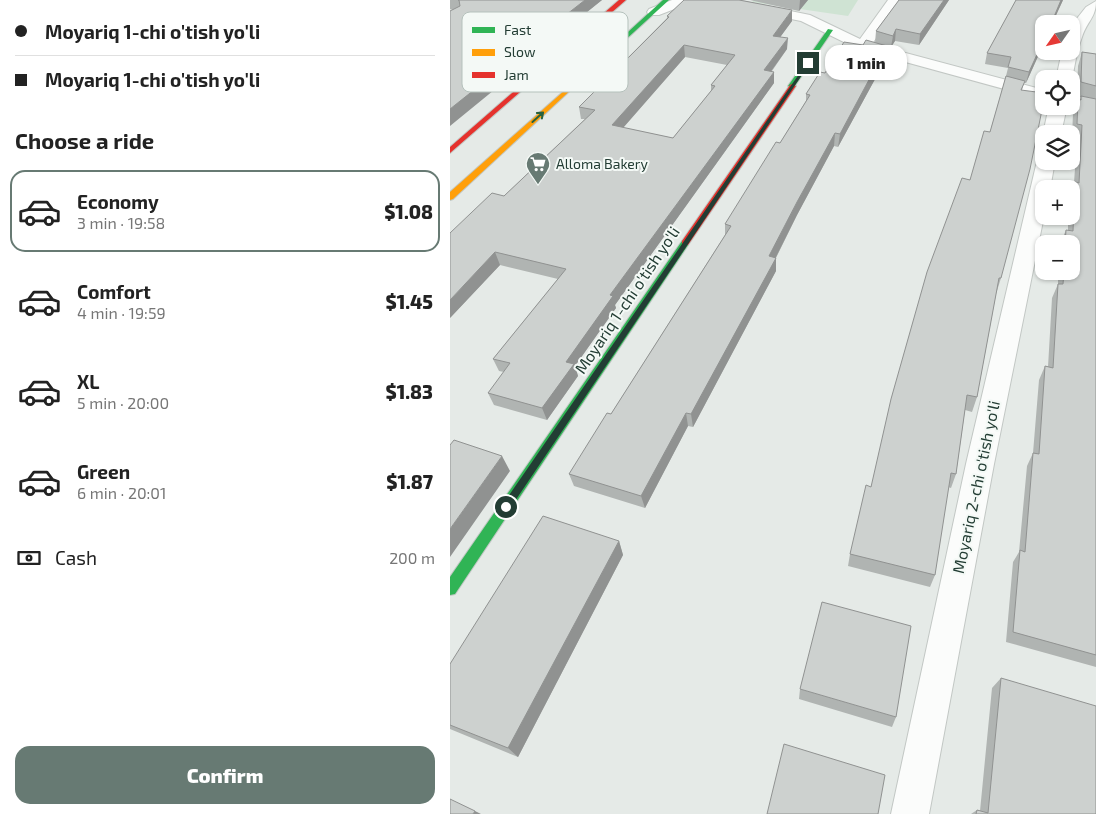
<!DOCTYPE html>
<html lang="en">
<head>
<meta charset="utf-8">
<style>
	:root { --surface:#fff; --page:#f6f6f6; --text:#222; --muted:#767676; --line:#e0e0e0; --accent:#677a73 }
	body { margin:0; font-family:"Exo 2",sans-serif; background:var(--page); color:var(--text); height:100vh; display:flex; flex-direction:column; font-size:19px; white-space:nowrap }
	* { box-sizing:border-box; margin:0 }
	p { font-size:16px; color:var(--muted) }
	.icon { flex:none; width:28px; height:28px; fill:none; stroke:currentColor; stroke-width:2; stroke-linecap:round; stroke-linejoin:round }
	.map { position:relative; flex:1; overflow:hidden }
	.sheet { display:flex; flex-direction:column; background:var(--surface); width:450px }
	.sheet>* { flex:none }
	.banner { display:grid; align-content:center; height:110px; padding:0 15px; background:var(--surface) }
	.needle { width:32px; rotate:236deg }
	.fabs { position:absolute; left:585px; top:15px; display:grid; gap:10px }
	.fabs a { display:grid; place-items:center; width:45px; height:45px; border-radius:10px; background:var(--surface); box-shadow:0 1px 4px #0004; font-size:25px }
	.end { position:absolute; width:22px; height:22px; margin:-11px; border:6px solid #233d34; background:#fff; box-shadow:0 0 0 2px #fff }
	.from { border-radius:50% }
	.bubble { position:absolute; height:35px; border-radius:15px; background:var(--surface); box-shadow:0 1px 4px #0004; font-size:16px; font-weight:800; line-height:35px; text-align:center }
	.banner b { display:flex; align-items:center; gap:18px; height:48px; font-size:19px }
	.banner b+b { border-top:1px solid var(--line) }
	.banner i { width:12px; height:12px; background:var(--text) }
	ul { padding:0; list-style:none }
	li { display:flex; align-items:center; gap:15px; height:82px; margin:0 10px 8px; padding:0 5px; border:2px solid transparent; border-radius:15px }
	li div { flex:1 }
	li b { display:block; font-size:19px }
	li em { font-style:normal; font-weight:800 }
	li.active { border-color:var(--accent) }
	li>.icon { width:45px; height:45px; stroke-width:1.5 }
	h2 { padding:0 15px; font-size:22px; line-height:60px }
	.pay { display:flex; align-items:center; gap:12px; height:55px; padding:0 15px; font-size:19px }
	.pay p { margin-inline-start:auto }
	.cta { display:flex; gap:10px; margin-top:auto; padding:10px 15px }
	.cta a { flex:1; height:58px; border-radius:15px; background:var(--accent); color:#fff; font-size:20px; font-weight:800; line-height:58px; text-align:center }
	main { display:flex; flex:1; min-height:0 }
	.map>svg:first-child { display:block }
</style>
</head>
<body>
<main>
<section class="sheet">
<div class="banner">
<b><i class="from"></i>Moyariq 1-chi o'tish yo'li</b>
<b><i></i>Moyariq 1-chi o'tish yo'li</b>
</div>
<h2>Choose a ride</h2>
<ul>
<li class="active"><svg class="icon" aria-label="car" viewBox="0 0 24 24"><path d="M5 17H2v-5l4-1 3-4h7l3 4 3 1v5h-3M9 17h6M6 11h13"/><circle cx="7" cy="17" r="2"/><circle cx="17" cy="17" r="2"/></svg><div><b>Economy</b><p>3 min · 19:58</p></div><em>$1.08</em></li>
<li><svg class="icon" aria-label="car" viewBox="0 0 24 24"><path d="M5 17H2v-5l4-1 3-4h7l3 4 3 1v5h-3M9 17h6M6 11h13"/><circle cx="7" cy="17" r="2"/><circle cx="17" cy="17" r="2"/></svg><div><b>Comfort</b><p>4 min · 19:59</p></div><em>$1.45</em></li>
<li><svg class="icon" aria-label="car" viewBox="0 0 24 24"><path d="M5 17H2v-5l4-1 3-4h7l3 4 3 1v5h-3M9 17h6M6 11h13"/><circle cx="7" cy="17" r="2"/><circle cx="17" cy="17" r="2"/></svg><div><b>XL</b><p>5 min · 20:00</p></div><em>$1.83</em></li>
<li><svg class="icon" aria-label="car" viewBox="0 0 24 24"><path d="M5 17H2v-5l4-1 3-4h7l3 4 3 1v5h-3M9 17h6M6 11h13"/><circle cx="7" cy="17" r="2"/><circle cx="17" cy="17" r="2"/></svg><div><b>Green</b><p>6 min · 20:01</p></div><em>$1.87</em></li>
</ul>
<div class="pay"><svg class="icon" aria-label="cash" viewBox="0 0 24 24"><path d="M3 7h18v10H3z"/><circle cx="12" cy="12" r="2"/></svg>Cash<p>200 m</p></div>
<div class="cta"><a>Confirm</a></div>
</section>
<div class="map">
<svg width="646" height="814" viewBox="0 0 646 814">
	<rect width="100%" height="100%" fill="#e5eae7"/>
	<path fill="#cfe3d3" d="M304,0H408L398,16L302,2Z"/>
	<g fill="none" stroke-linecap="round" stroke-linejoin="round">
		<g stroke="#c2c7c4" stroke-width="2">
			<path id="street" d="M222,0H242L240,3L209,15H199L197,12L199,9Z
				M258,0H286L360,15L410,39L438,0H452L422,44L594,90V100L408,49L351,21L265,4Z
				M646,1C646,18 637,21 632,37C627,50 625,64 622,79H606L612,51H621V26L636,7Z
				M599,106H617L611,134H593Z
				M594,156V161H605L600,189H594V216L544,464L479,814H441L516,464L587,161Z"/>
		</g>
		<g stroke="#c1c8c4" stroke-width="2">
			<path id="fast" d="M213,0H219L125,86H121V84Z
				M378,29L383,30L344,87H340L338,86Z
				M235,240L238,241V245L5,594L0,595V577L232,241Z"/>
		</g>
		<g stroke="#c1c8c4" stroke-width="2">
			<path id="slow" d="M123,83L125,84V86L3,199L0,200V192Z"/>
		</g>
		<g stroke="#c1c8c4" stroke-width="2">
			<path id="jam" d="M169,0H176L0,153V147Z
				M342,84L346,86L238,245H232V241L340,85Z"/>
		</g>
		<use href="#street" fill="#fbfcfb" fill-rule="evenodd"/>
		<use href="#fast" fill="#30b455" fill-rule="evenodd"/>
		<use href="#slow" fill="#ff9f0a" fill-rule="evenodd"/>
		<use href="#jam" fill="#e5322d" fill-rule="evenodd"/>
	</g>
	<path fill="#b0b4b2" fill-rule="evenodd" d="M0,0H152L76,61L77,63L3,10L0,9Z
		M300,0H358L349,11Z
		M449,0H499L469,45L445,41L441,47L437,46L436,59L388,147L384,146L347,215L326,258V271L243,427L238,426L195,508L124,486L119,474L161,414L275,235V224L330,143L356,101V94L375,73L413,45L425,43L426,31Z
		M566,0H613L602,24H594V43L576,83H574L572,90L551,278L546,294L527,397L522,412L515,410L506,474L501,488L498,487L485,575L480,587L398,566L400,554L421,487L520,180L540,132L556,76L558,68L535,64L537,53Z
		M217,16L342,21L330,37L337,49L322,71L324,83L165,305L166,308L125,366L128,376L97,420L44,405L38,393L54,372L49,371L43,359L108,279L50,265L0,318L54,196L135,119H131L129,107L217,18ZM235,57L277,65L261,85V91L223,138L173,128Z
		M632,52L646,54V667L556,642L563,562L569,552L577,466L583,453L589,380L595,366L598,367L602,298L608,284V271H621V244H610L616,230L618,231V216H621V191L624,183L627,139L622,138L623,113L628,99L630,100L631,97L627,96L628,66Z
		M169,541L173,555L68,757L0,729V664Z
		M551,678L646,814H521L527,810L530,811L542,688Z
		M350,689L446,717L442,727L349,699Z"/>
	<path fill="#909291" d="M135,0H152L76,61L77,63L0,126V109L71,50Z
		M350,0H358L349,11Z
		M494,0H499L469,45L470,34Z
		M611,0H613L602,24H601Z
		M342,10V21L323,47V36Z
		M446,29L445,41L441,47L443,36Z
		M338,38L337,49L314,81V70Z
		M594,39V43L576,83L579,72Z
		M234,45L235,57L165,137L162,125Z
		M437,46L436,59L388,147L390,134Z
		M324,72V83L165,305L166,308L125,366L128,376L97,420L92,408L116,362L160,295Z
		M385,133L384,146L347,215L324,261L326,258V271L243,427L241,414L319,256L347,202Z
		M45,252L50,265L0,318V300Z
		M236,413L238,426L195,508L191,496Z
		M52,456L60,471L0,557V529Z
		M169,541L173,555L68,757L58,748Z
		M25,811L31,814H23Z"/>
	<path fill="#cdd1cf" stroke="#909291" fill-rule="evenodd" d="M8,0H135L71,50L73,51L0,109V11L10,6L9,0Z
		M234,0H289L342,10L323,36L338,38L314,70L324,72L160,295L163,296L116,362L124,364L92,408L38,393L60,363L43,359L116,269L45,252L0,300V233L42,193L54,196L145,110L129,107L219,17L217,16ZM234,45L285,55L261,85L265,86L223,138L162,125Z
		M449,0H494L470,34L446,29L443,36L426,31Z
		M566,0H611L601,24H594V39L579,72L558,67L561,57L537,53Z
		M416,40L437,46L390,134L385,133L347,202L319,256L326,258L241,414L236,413L191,496L119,474L157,413L161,414L281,226L275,224L326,142L330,143L360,95L356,94L370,72L375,73L394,42L413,45Z
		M632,52L646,54V86L631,82Z
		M556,76L575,81L571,90L594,93V100L580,169L551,278H549L527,397L517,395L506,474L501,473L485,575L400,554L416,485L421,487L441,399L477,272L512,178L520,180L534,131L540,132Z
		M631,96L646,99V655L563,632L570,550L575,552L583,453L589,454L595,366L603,368L608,284H613L614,271H621V244H615L616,230L623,231L625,182L629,183L632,125L627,124L628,99L631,100Z
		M4,440L52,456L0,529V445Z
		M93,516L169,541L58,748L0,725V664Z
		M372,602L461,626L446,717L350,689Z
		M551,678L646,706V814H526L527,810L538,813Z
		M334,744L435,775L428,814H317Z
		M0,799L25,811L23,814H0Z"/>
	<defs><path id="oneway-shaft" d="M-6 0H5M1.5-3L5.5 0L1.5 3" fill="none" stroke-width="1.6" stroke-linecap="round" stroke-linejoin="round" transform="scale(1.25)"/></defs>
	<use stroke="#27613e" href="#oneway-shaft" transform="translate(88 117) rotate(-42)"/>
	<path fill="#233d34" d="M358,61L360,63L59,510H53V504Z"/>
	<defs>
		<g id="supermarket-pin" transform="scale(1.25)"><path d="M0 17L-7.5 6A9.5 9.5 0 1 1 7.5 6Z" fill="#677a73" stroke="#f4f9f6"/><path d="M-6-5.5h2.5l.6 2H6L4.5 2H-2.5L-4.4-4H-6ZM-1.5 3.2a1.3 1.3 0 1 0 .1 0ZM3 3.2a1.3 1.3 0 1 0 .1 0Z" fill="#fff"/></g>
	</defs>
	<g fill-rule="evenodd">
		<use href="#supermarket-pin" x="88" y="164"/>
	</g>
	<g text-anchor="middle" stroke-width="4" stroke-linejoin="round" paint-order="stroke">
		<g font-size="14" fill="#233d34" stroke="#f4f9f6" text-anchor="start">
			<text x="106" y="169">Alloma Bakery</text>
		</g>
		<g font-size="16" fill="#233d34" stroke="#f4f9f6">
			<text transform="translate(177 300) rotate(-56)" y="6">Moyariq 1-chi o'tish yo'li</text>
			<text transform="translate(526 487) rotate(-78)" y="6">Moyariq 2-chi o'tish yo'li</text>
		</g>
	</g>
	<rect x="12" y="12" width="166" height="80" rx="8" fill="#f4f9f6" stroke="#b5c1bc" stroke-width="1"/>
	<rect x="22" y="27" width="23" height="6" fill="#30b455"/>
	<rect x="22" y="49" width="23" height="7" fill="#ff9f0a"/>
	<rect x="22" y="72" width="23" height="6" fill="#e5322d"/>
	<g font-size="14" fill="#233d34">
		<text x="54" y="35">Fast</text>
		<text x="54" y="57">Slow</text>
		<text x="54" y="80">Jam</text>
	</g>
</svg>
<div class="fabs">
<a><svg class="needle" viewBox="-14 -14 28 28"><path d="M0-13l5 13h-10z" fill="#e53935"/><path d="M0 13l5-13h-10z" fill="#767676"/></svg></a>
<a><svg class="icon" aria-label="locate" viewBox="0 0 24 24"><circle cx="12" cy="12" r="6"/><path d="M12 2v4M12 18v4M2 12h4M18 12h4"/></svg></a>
<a><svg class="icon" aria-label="layers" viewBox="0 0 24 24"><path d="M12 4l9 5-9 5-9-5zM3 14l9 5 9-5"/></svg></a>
<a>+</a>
<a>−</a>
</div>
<i class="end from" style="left:56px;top:507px"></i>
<i class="end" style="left:358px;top:63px"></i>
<div class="bubble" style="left:375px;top:45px;width:82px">1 min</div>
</div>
</main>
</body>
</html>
